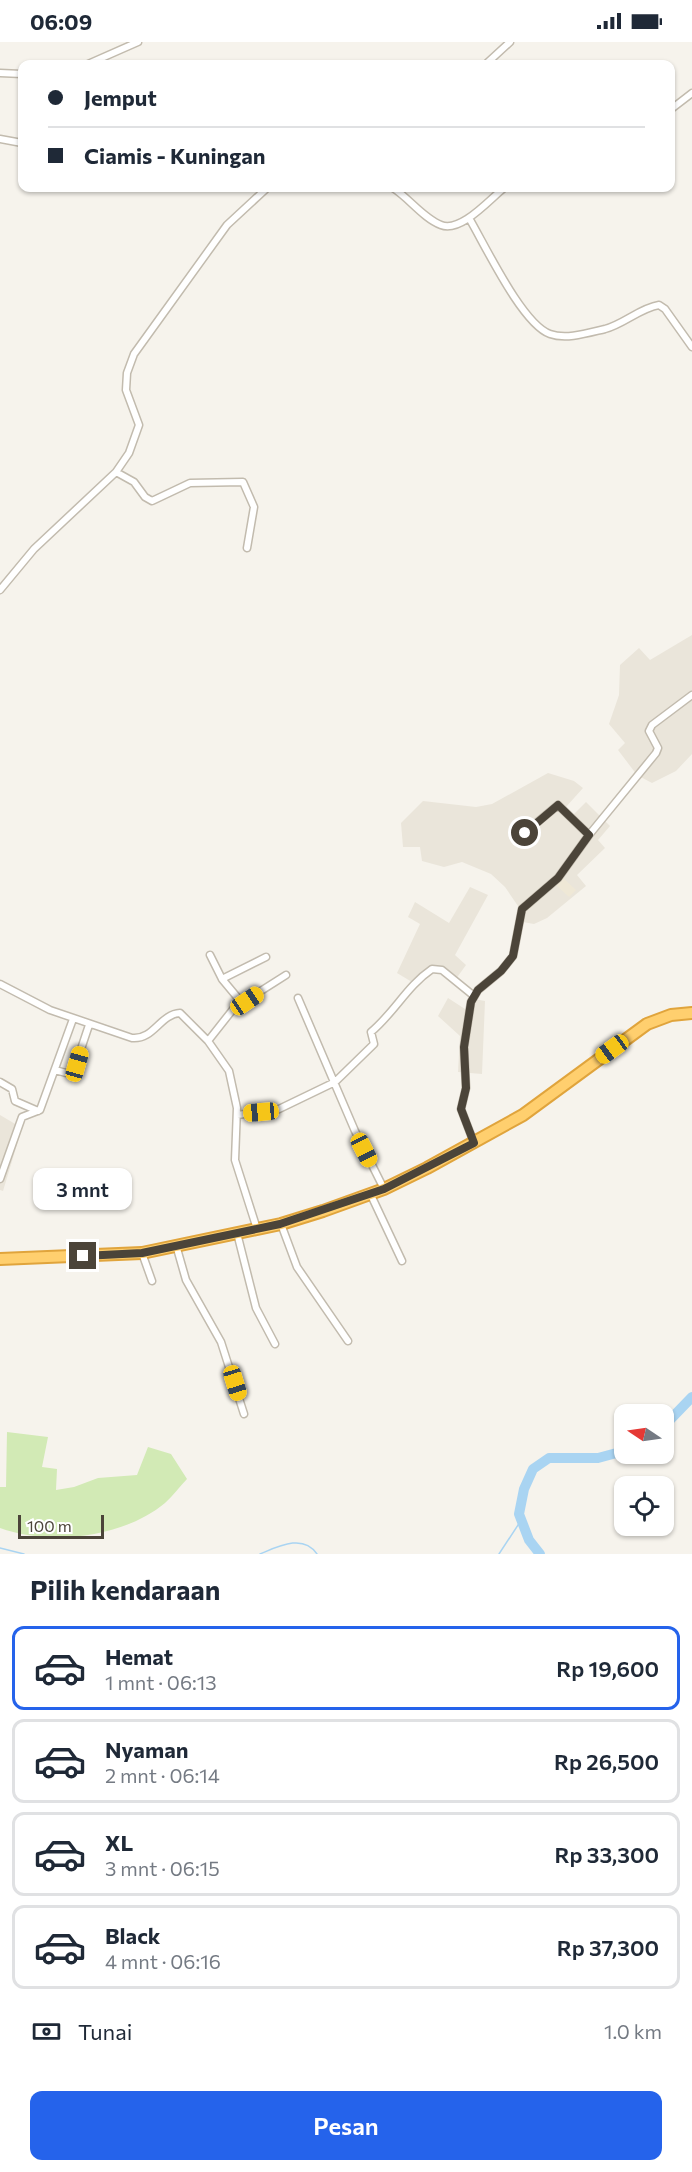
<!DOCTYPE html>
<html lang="id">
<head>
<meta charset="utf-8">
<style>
	:root { --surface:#fff; --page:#f2f2f3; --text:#1f2937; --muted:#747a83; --line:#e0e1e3; --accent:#2563eb }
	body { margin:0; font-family:Commissioner,sans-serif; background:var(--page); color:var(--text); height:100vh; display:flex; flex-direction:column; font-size:22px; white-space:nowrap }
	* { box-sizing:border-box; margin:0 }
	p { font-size:20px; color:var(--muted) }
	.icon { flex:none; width:33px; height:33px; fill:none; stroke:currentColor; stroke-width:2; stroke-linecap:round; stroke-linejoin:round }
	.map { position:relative; height:1512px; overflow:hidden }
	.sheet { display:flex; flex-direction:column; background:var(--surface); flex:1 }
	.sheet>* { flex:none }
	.top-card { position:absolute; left:18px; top:18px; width:657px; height:132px; border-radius:12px; box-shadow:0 2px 4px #0004; display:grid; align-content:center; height:132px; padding:0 30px; background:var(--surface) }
	.needle { width:39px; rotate:283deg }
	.fabs { position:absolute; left:614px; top:1362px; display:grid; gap:12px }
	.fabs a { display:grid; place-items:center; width:60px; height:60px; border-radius:12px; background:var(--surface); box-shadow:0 2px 4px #0004; font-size:30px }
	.scale { position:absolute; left:18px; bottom:15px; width:86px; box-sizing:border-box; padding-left:6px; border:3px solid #4b4439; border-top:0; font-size:16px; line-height:21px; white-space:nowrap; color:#4b4439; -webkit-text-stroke:4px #fff; paint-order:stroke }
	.end { position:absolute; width:27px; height:27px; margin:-14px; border:8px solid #4b4439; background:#fff; box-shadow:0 0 0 3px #fff }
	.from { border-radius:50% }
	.bubble { position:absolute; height:42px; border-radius:12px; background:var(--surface); box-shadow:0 2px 4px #0004; font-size:20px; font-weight:600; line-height:42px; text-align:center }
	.car { position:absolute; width:18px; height:36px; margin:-18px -9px; border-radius:8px; box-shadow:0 0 4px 2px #0007; background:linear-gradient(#f5c518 24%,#345 0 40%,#f5c518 0 76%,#345 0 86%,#f5c518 0) }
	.top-card b { display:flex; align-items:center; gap:21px; height:57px; font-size:22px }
	.top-card b+b { border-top:2px solid var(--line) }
	.top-card i { width:15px; height:15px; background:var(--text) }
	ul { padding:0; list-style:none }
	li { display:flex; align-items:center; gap:18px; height:84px; margin:0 12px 9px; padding:0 18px; border:3px solid var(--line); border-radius:12px }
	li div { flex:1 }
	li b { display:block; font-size:22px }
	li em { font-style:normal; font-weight:600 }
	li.current { border-color:var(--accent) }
	li>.icon { width:54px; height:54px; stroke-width:1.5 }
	h2 { padding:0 30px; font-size:27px; line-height:72px }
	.pay { display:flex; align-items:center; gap:15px; height:66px; padding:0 30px; font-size:22px }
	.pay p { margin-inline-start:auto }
	.action { display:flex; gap:12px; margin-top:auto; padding:12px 30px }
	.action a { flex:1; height:69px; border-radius:12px; background:var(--accent); color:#fff; font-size:24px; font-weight:600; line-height:69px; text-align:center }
	.status { display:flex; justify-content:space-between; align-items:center; height:42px; padding:0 30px; background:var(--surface); direction:ltr }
	.status svg { height:16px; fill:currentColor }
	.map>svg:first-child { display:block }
</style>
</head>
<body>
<div class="status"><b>06:09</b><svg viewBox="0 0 49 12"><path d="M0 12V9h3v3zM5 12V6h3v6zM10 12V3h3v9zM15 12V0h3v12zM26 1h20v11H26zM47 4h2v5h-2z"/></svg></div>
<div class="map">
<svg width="692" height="1512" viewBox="0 0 692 1512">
	<rect width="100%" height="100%" fill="#f6f3ec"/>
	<path fill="#eae5da" d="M692,593V712L676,729L652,741L637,733L618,708L625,701L609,682L619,653L620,623L639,606L650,618Z
		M548,731L574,739L583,746L566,765L573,773L586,760L610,784L598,798L605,806L577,833L586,844L547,876L534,882L517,879L518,864L505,845L491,832L462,820L444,825L422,819L420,805H403L401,781L423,759L476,765L492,762Z
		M470,845L488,853L455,913L466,923L453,941L439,930L433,929L417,943L397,931L420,882L408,875L415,860L449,881Z
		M448,956L465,967L469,956L485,959L482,1032L458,1030L460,994L438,974Z
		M0,1073L22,1086L3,1149L0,1148Z"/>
	<path fill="#efe8d6" d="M562,835L576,848L569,855L555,842Z"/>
	<path fill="#d2eab5" d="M7,1390L48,1395L42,1425L57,1427L56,1448L74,1445L98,1436L137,1433L148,1405L171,1412L187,1437C180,1444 173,1454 165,1461C123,1496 50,1504 0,1486V1445H6Z"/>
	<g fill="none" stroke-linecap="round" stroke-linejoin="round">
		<path stroke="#a9d4f2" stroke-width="1.5" d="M0,1506L24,1512
			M260,1512C277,1505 303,1491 317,1512
			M499,1512L520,1480"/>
		<path stroke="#a9d4f2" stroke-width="10" d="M663,1385L692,1355
			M540,1512L529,1498L519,1472L524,1447L533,1427L549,1416H598L624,1409"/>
		<g stroke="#c2bbae" stroke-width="9">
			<path id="street" d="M88,22L138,0
				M486,22L510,0
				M0,31L22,32
				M670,68L692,51
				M0,97L22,101
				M393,146C409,156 423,176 441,183C461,191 490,157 504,146
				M469,176C485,203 522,282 550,292C566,298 588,291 605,287C624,282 640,266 659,263L665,267L692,305
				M116,430L134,440L145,455L152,459L190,441L243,440L254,465L247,506
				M0,548L34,507L116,430L129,411L139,383L126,348L127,331L134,312L227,183L267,146
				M516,798L558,763L589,793
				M210,913L222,937
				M0,942L50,968L132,996C154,998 160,972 180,971L208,999
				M298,956L355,1089L384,1147
				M242,961L222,937L266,915
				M55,1028L66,1031L74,1028L89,983
				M0,1040L12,1047L15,1059L38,1069
				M237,1073L277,1068L335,1040L374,1002L371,990C394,971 407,944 432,927L442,928L474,954
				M474,1101L461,1067L466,1046L464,1005L471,960L478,948L501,929L513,914L522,867L558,836L589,793L656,711L658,706L649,689L652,683L692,653
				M0,1137L22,1075L40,1068L73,977
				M370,1151L402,1219
				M281,1182L297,1225L348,1299
				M257,1187L235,1118L237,1066L229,1029L208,999L234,966L286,933
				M237,1191L256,1266L275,1302
				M176,1203L186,1238L221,1300L244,1372
				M142,1211L152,1239"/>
		</g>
		<g stroke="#e0a43c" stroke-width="14">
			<path id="highway" d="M0,1217L142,1211L281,1182L323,1169L384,1147L427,1126L523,1073L647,982L671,973L692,971"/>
		</g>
		<use href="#street" stroke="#fff" stroke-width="6"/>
		<use href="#highway" stroke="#ffcf6e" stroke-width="10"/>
	</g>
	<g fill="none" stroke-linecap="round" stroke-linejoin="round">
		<path stroke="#4b4439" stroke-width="8" d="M83,1214L142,1211L280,1182L384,1147L474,1101L461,1067L466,1046L464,1005L471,960L478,948L501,929L513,914L522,867L558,836L589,793L558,763L525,791"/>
	</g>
</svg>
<div class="fabs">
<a><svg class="needle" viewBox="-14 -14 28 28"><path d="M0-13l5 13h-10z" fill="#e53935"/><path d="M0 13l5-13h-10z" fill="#747a83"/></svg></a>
<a><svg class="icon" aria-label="locate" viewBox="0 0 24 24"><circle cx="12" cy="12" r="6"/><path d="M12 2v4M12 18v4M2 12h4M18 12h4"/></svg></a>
</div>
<div class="scale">100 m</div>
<i class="end from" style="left:525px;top:791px"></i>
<i class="end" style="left:83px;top:1214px"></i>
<div class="bubble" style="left:33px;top:1126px;width:99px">3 mnt</div>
<i class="car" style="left:247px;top:959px;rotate:56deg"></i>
<i class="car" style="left:612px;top:1007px;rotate:234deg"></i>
<i class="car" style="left:77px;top:1022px;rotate:16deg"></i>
<i class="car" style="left:261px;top:1070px;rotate:265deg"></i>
<i class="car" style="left:364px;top:1108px;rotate:153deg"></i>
<i class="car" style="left:235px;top:1341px;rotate:163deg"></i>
<div class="top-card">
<b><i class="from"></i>Jemput</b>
<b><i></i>Ciamis - Kuningan</b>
</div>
</div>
<section class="sheet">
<h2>Pilih kendaraan</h2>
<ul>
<li class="current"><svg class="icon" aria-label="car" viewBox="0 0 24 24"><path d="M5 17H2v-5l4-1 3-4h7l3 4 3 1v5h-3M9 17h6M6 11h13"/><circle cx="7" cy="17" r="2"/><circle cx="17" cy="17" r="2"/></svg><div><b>Hemat</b><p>1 mnt · 06:13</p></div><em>Rp 19,600</em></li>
<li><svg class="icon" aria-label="car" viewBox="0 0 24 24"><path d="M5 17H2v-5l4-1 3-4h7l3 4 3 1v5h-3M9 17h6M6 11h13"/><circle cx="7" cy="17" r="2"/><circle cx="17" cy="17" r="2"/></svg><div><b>Nyaman</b><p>2 mnt · 06:14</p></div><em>Rp 26,500</em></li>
<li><svg class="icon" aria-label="car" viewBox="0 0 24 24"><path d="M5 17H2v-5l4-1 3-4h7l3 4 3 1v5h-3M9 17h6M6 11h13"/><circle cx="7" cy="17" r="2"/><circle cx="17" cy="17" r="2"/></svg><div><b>XL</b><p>3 mnt · 06:15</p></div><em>Rp 33,300</em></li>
<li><svg class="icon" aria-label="car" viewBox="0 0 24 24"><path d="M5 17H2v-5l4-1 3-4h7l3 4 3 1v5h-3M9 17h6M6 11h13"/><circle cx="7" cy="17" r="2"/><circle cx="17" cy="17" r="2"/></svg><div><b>Black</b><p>4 mnt · 06:16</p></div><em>Rp 37,300</em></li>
</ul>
<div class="pay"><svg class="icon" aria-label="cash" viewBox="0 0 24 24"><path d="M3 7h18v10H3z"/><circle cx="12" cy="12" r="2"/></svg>Tunai<p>1.0 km</p></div>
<div class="action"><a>Pesan</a></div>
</section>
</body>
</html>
